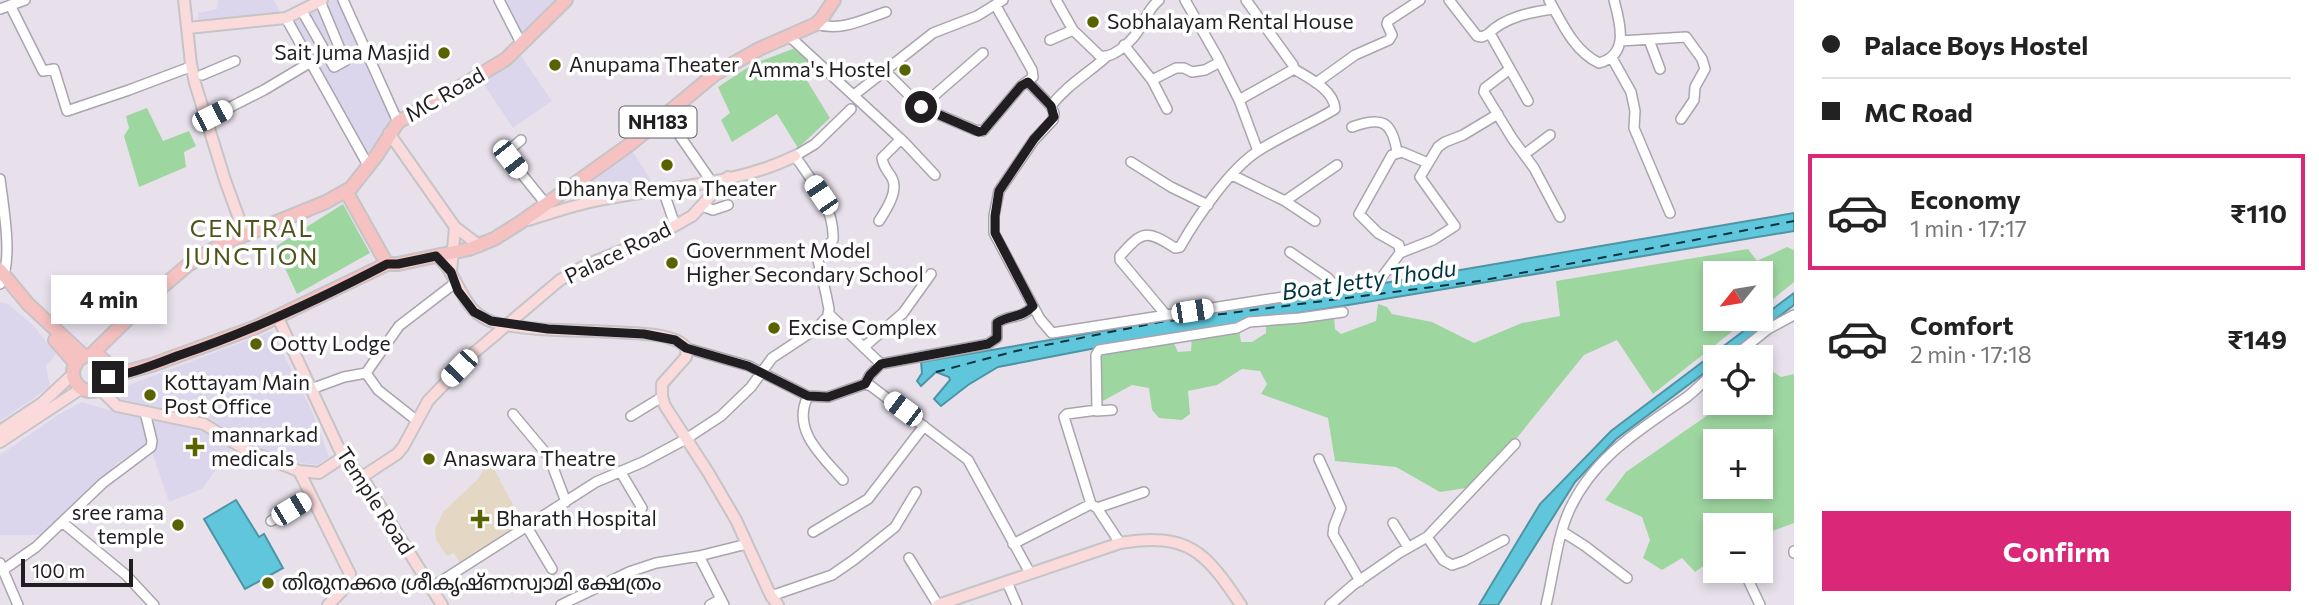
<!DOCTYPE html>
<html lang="en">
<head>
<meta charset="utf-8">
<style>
	:root { --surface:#fff; --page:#f2f2f2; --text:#222; --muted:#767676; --line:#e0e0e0; --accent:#db2777 }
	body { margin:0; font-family:Commissioner,"Noto Sans Malayalam",sans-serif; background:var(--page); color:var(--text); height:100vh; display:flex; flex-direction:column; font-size:26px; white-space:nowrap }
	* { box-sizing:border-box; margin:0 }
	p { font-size:23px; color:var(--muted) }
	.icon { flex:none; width:38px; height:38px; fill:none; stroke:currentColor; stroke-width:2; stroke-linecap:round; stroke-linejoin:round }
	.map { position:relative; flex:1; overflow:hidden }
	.panel { display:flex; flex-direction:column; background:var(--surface); width:525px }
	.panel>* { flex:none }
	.banner { display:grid; align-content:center; height:154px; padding:0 28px; background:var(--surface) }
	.needle { width:46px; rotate:240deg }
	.tools { position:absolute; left:1703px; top:261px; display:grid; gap:14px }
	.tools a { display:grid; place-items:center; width:70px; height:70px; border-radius:0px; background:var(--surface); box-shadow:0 4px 10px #0003; font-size:35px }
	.scale { position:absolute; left:21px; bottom:18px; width:112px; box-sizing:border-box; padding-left:7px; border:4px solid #211e22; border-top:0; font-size:19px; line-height:24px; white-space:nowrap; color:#211e22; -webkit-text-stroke:5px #fff; paint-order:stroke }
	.end { position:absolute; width:32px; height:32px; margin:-16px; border:9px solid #211e22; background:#fff; box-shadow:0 0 0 4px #fff }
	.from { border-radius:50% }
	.bubble { position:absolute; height:49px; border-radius:0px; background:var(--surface); box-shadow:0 4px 10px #0003; font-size:23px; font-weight:700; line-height:49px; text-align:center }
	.car { position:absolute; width:21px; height:42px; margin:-21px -10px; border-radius:9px; box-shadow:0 0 5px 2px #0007; background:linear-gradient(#fff 24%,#345 0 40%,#fff 0 76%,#345 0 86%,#fff 0) }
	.banner b { display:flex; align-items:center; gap:24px; height:66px; font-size:26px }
	.banner b+b { border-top:2px solid var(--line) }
	.banner i { width:18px; height:18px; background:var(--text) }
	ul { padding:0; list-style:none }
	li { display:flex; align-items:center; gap:21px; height:116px; margin:0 14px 10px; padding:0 14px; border:4px solid transparent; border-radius:0px }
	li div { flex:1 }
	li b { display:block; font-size:26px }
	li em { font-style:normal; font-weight:700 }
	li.current { border-color:var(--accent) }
	li>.icon { width:63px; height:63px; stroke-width:1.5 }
	.primary-button { display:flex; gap:14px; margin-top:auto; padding:14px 28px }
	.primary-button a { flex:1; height:80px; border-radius:0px; background:var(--accent); color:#fff; font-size:28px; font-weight:700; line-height:80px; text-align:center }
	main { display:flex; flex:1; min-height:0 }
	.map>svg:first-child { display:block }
</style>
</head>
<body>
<main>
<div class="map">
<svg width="1794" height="605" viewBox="0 0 1794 605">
	<rect width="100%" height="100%" fill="#e8e1ec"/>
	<path fill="#dcd6ec" d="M218,0H274L282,16L199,24L198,13L217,9Z
		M330,0H337L394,118L368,161L289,21Z
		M506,0H559L526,40Z
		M521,56L552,101L513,128L483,83Z
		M632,151L657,189L577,203L571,195Z
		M0,302L8,304L32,324L56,354L46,366L50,387L0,421Z
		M272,331L311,409L321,434L329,457L317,465L277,460L250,447L206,415L122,405L116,400L118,389Z
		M82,402L105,409L209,431L232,447L202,489L169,502L149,443L117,463L83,502L46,535H0V455L58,415Z"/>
	<path fill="#e4d8c4" d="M491,463L524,526L461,565L454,553L447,556L436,540L435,529L443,512L478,479L485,467Z"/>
	<path fill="#9ed6a0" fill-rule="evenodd" d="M798,47L821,69L806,79L830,118L798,148L777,114L732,142L721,120L730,113L718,87L753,64Z
		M147,108L163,141L189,131L196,146L184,152L186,167L139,187L124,136L129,128L126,116Z
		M343,204L370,253L297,294L275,247Z
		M1787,247L1794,250V282L1761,309L1760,273H1715V318L1748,319L1653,394L1617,340L1584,355L1516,439L1466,488L1440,492L1396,467L1335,461L1328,418L1261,394L1267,384L1260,371L1242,369L1217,385L1188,391L1190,414L1182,420L1159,418L1152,410L1149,388L1132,385L1101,402L1100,352L1172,339L1178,352L1191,351L1192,336L1239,329L1241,342H1252L1266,333V324L1334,315L1335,329L1341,334L1376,321L1378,304L1387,307L1392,314L1432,322L1474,343L1522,323L1560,316L1556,281L1748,249L1757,261Z
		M1772,371L1781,377L1794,374V523L1765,534H1761L1760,525H1715V558L1695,572L1682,558L1662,570L1643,558L1650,540L1642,517L1605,500L1626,472L1725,403L1760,402L1761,379ZM1760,441V486H1715V441Z"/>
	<path fill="#60c6db" stroke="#4d94a4" stroke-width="2" d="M1794,213V231L1132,341L998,367L968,385L941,406L934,399L950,380L949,377L936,372L921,386L917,381L922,373L921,362Z
		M1794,293V305L1726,357H1715V365L1616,439L1575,482L1498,605H1479L1540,504L1611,431Z
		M236,500L259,537L264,534L283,568L245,589L204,519Z"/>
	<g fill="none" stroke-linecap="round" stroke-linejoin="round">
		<path stroke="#02353e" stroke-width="2" stroke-dasharray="9 7" stroke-linecap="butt" d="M936,372L1016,351L1160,322L1479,281L1794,221"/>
		<g stroke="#aaa4ae" stroke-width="12">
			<path id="minor" d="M343,0L398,122
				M499,0L522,45
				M1056,0L1073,30L1100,56C1114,59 1133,40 1140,28C1146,18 1149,8 1159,0
				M1185,0L1218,58L1239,100L1258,151
				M1449,0L1477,36L1482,37L1488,34L1492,37L1510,69L1485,88L1484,92L1512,138L1534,168L1560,217
				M1549,0C1562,23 1574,51 1599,63C1630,55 1620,23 1614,0
				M10,5L43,71L54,69L67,111L129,90L190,67
				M0,9L25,0
				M302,11L334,67L345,61L320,1
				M286,18L369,167
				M816,24C840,32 862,20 886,12
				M1488,34C1505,17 1531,12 1553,9
				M789,36L905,143L935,175
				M1050,40L1073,30
				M1649,40L1660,69
				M1620,41L1686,37L1702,59L1705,69L1695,87L1694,100L1681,119
				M1124,45L1152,80L1176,68H1184L1192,72L1205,70L1220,62
				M1105,58C1087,74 1066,86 1051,106L1054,113L1053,120L1034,140L999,191L994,216V233L1040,319L1052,333L1334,289L1371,281L1382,277L1400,253L1433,240L1455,226L1420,177L1438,147L1445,142L1463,135L1498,114
				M1612,58L1631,92L1635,111L1634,128L1670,213
				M1510,69L1528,101
				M884,70L921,107L975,130L983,131L1021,86L1033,77L1032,70L996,6
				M202,75L235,61
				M1152,80L1167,109
				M1028,82L1051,106
				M1316,83L1355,55L1389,40L1392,35L1387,24L1388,21L1420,0
				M854,95L933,33L977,16L1003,0
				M1239,100L1294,69L1293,65L1246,0
				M921,107L983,53
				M666,116L711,181
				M207,119L264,90L311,62
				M1352,127C1382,116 1392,121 1397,152
				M521,140L507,152V156L546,204
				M1525,154L1550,135
				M1131,162L1171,187L1208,205
				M1232,175L1285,201L1337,165
				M0,179C3,205 14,262 0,284
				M663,190L675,225
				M1285,201L1315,221
				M702,206L713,210L728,205
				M879,221C886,210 899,191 892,178C888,171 883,167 882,158L901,139
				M1290,252L1328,278L1337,288
				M1400,253L1399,245L1378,233L1359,214L1392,155L1402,152L1428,163
				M828,313L881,364
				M1166,315L1120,260V256C1142,231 1146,229 1175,248L1180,247C1197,217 1230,169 1258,151C1283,135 1310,124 1335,109C1334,90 1309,78 1294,69
				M864,347L903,313L931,274
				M686,348L749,366L808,396L828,397L865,384L871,386L968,460L1030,573
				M1733,357L1768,329L1794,315
				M366,373L399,326L455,283
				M865,384L870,375L881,364L988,344L997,338V323C1010,314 1021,320 1033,306
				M311,389L344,377L366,373L378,390L416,420
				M808,396C791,430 822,456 843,480
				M1096,411L1112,410
				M513,414L549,457L566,502
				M631,416L662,397
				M1319,459L1341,508L1334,526L1333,534L1360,581
				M620,471L642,508
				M1091,504L1064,417L1067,414L1097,410L1096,355L1099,350L1237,328L1249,322L1300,318L1343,312
				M1097,508L1120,543
				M271,521L310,498
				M62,522L126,575L154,605
				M1393,523L1408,547
				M527,527L552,569
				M813,532L868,499L924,426
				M1563,532L1585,546L1627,578
				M1427,537L1443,560L1452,565L1464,561L1504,540
				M1013,544L1091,504L1097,508L1144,492
				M1794,551V553
				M699,556L724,605
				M909,558L938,605
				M0,563L18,605
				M3,570L36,547L103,483L151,447L152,441L145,412
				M1744,571L1760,605
				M1007,582L1017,605
				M432,587L596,482L643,462L686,439L721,416L751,387L772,358L816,329L828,316L829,309L826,294L817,256L833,240C835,208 812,181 795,156L815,144L851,109
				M771,596L832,575L855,559L895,527L916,492
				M561,605L629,572L656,563L699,556L747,544
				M710,605L721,599
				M1330,605L1353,585L1399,553L1427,537L1515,444
				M1546,605C1553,577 1557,537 1569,511C1593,457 1641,429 1687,397C1697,389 1705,380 1715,372"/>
		</g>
		<g stroke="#c5c4c6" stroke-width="14">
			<path id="major" d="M184,0L191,64L195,83L225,180L245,235
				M188,28L286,18L322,0
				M389,133L455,227L480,246
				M528,220C548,214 569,207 590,202C657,187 733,187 795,156
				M437,256C463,279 459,315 500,324C536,331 575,330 612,332C630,333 666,333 681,343C687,347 687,351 686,357L662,384V397L665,406L708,472L736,520L771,596L778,605
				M451,272L455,227
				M278,318L343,457L362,477L442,605
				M99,388L117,406L204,424L246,450L299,471L319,473L343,457
				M0,431L42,403L73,374
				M0,442L82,388
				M299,471L350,574L341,592L328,605
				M362,477L397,454L403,447L428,401L475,352L560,280L586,265L655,237L692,216L728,177
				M938,605L1120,543C1188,532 1205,551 1241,605"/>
		</g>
		<g stroke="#c5c4c6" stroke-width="16">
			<path id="highway" d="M346,191L387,264
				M0,270L28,304L84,356
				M55,340L76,364
				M91,355L148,299L188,265L220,245L326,202L351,188L377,155L398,122L455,90L506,59L566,0
				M73 373a18 18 0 1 1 36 0a18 18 0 1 1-36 0Z
				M108,377L152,365L256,327L387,264H398L469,249L494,239L521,222L629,145L715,74L759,49L816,24L822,18L834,0"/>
		</g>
		<use href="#minor" stroke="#fff" stroke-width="9"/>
		<use href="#major" stroke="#fadada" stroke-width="10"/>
		<use href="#highway" stroke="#f6c1c1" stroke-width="12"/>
	</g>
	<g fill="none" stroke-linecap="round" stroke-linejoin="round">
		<path stroke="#211e22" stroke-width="9" d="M108,377C133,374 157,363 180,355C252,331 320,299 387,264H398L436,256L451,272L458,291L474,312L491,321L548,329L644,334L675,340L686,348L748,366L808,396L828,397L865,384L870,375L881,364L988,344L997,338V323C1010,314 1021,319 1033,306L995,233V216L999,191L1034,139L1054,117L1051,106L1028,82L1021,86L983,131L979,132L921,107"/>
	</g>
	<g fill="#5a6200" stroke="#fff" stroke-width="2.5">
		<circle cx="1093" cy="22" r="7"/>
		<circle cx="444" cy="53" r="7"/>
		<circle cx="555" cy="65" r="7"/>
		<circle cx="905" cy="70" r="7"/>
		<circle cx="667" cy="165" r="7"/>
		<circle cx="672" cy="263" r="7"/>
		<circle cx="774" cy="328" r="7"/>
		<circle cx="256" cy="344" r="7"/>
		<circle cx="150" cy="395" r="7"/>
		<path d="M191.5 436.5h7v7h7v7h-7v7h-7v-7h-7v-7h7z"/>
		<circle cx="429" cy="459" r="7"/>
		<path d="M476.5 508.5h7v7h7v7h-7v7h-7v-7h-7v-7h7z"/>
		<circle cx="178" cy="525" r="7"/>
		<circle cx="268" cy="583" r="7"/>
	</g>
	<g text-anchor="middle" stroke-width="7" stroke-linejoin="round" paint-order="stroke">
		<rect fill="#fff" stroke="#646264" stroke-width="2" x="619.5" y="106.5" width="77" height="31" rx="5"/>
		<g font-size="19" font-weight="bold" fill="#211e22">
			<text x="658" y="129">NH183</text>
		</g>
		<g font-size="21" fill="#211e22" stroke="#fff" text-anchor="start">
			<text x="1107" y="29">Sobhalayam Rental House</text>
			<text x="430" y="60" text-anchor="end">Sait Juma Masjid</text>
			<text x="569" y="72">Anupama Theater</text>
			<text x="891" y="77" text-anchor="end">Amma's Hostel</text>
			<text x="667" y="196" text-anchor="middle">Dhanya Remya Theater</text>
			<text x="686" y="258">Government Model<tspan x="686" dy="24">Higher Secondary School</tspan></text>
			<text x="788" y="335">Excise Complex</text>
			<text x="270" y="351">Ootty Lodge</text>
			<text x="164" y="390">Kottayam Main<tspan x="164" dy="24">Post Office</tspan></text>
			<text x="211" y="442">mannarkad<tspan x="211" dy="24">medicals</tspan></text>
			<text x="443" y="466">Anaswara Theatre</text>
			<text x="164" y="520" text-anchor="end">sree rama<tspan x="164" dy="24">temple</tspan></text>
			<text x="496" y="526">Bharath Hospital</text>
			<text x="282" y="590">തിരുനക്കര ശ്രീകൃഷ്ണസ്വാമി ക്ഷേത്രം</text>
		</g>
		<g font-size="21" fill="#211e22" stroke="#fff">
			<text transform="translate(445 95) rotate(-30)" y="7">MC Road</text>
			<text transform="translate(618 253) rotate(-26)" y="7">Palace Road</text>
			<text transform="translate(375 501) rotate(57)" y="7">Temple Road</text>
		</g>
		<g font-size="23" font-style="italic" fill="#02353e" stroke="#fff">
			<text transform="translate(1369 280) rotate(-8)" y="8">Boat Jetty Thodu</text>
		</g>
		<g font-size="24" letter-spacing="2" fill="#4d5319" stroke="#fff">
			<text x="252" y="237">CENTRAL<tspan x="252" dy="28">JUNCTION</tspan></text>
		</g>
	</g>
</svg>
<div class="tools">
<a><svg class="needle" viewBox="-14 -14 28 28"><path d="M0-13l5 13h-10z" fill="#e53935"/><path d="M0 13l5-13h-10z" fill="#767676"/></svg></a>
<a><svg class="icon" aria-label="locate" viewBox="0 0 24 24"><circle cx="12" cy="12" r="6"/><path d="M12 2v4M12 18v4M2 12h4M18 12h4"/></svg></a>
<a>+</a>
<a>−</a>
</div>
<div class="scale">100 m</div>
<i class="end from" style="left:921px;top:107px"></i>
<i class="end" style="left:108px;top:377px"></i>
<div class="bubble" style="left:51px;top:275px;width:116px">4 min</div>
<i class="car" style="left:212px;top:116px;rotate:63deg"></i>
<i class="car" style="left:510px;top:159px;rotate:142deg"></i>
<i class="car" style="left:821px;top:195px;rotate:326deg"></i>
<i class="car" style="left:1192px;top:311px;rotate:81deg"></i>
<i class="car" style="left:459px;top:368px;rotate:224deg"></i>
<i class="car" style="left:903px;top:409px;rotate:307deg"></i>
<i class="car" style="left:291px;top:509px;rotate:59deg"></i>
</div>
<section class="panel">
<div class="banner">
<b><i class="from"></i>Palace Boys Hostel</b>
<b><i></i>MC Road</b>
</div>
<ul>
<li class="current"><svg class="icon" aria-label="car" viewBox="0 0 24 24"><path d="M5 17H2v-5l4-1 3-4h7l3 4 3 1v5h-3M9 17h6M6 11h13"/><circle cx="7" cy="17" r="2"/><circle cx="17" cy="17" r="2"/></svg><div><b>Economy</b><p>1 min · 17:17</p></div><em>₹110</em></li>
<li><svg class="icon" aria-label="car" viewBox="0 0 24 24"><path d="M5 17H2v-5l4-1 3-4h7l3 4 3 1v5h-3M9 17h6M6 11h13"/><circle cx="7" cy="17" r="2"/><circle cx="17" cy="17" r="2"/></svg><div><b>Comfort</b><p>2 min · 17:18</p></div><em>₹149</em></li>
</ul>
<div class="primary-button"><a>Confirm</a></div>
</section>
</main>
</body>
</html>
